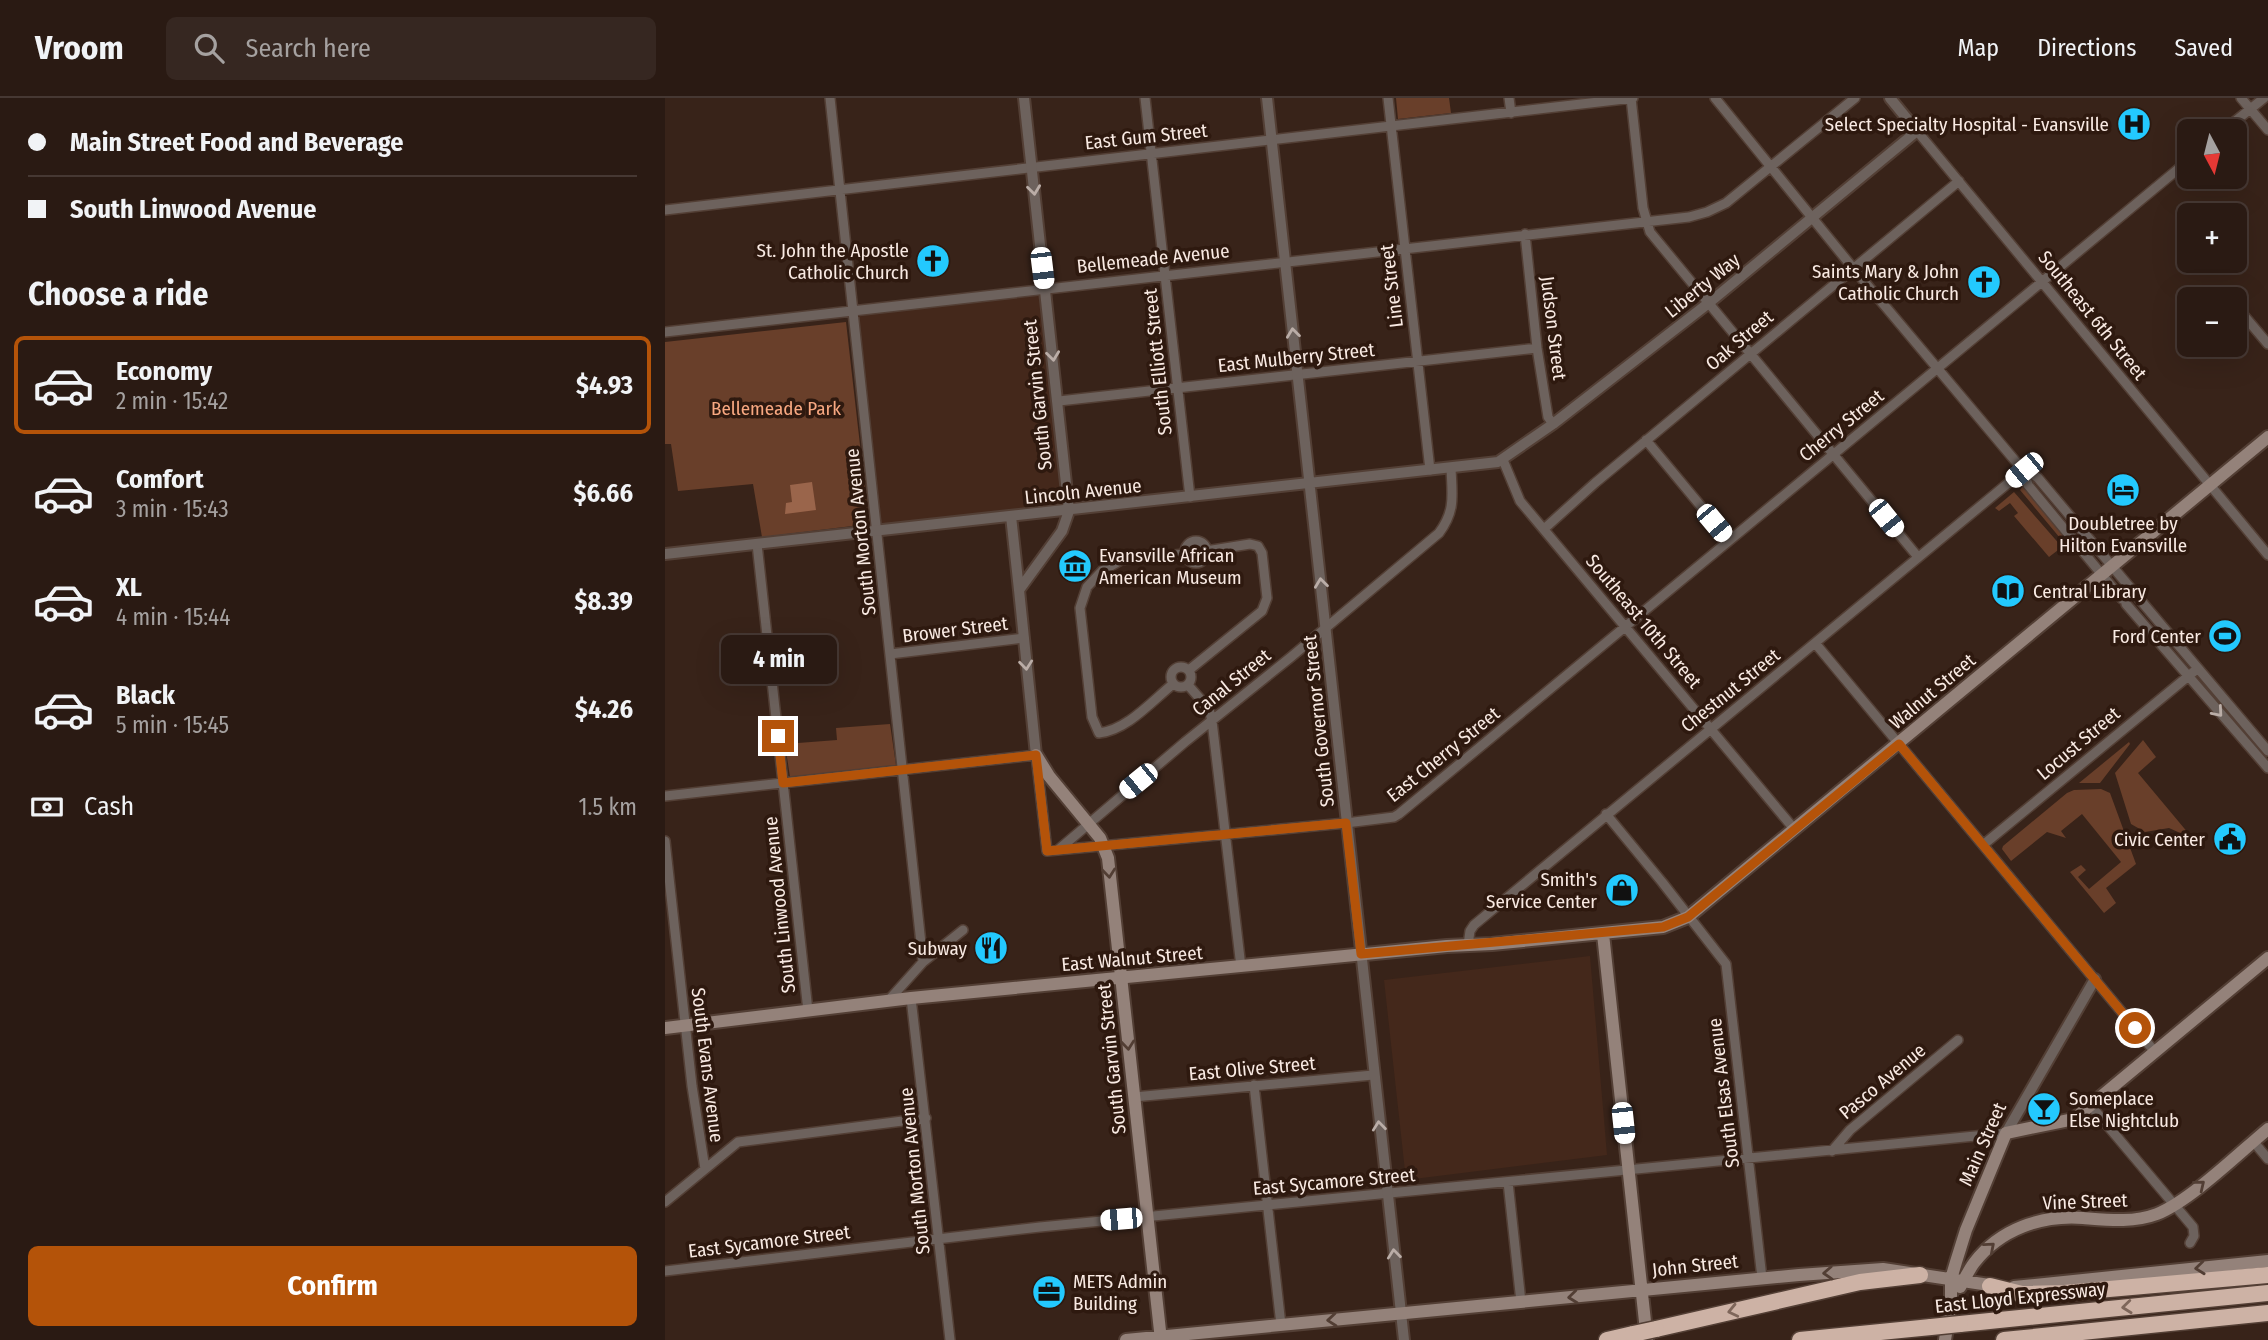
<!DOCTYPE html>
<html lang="en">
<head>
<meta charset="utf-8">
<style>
	:root { --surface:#2a1a13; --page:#362721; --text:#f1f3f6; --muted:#a5a1a0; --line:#463833; --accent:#b45309 }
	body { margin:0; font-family:"Fira Sans Condensed",sans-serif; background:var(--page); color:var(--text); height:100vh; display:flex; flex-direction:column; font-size:26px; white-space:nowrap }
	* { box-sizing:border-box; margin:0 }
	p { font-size:23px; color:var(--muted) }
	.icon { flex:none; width:38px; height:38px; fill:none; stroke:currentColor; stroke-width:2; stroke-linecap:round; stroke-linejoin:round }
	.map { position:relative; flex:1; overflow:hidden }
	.panel { display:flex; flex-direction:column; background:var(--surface); width:665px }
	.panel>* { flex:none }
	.banner { display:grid; align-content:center; height:154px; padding:0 28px; background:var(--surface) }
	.needle { width:46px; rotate:173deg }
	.tools { position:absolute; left:1512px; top:21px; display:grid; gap:14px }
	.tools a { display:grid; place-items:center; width:70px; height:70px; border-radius:10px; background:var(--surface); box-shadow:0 7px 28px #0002,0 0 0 2px var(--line); font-size:35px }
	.end { position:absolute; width:32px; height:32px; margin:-16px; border:9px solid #b45309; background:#fff; box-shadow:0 0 0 4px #fff }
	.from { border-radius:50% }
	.bubble { position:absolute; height:49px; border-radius:10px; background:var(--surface); box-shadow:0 7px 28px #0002,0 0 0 2px var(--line); font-size:23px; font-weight:700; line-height:49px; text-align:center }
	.car { position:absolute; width:21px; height:42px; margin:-21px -10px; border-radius:9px; box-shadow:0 0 5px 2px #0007; background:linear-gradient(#fff 24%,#345 0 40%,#fff 0 76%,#345 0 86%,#fff 0) }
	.banner b { display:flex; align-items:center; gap:24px; height:66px; font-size:26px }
	.banner b+b { border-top:2px solid var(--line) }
	.banner i { width:18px; height:18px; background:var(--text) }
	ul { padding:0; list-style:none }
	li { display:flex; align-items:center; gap:21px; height:98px; margin:0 14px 10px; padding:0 14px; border:4px solid transparent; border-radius:10px }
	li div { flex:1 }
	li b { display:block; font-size:26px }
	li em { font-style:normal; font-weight:700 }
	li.on { border-color:var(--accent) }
	li>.icon { width:63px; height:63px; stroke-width:1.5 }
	h2 { padding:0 28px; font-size:32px; line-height:84px }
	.pay { display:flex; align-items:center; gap:18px; height:77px; padding:0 28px; font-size:26px }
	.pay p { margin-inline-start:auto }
	.button { display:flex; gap:14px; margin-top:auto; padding:14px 28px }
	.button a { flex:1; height:80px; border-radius:10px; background:var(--accent); color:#fff; font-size:28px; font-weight:700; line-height:80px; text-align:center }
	header { display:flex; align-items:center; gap:42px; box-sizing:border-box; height:98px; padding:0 35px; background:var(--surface); border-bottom:2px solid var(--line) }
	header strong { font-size:33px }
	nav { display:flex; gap:38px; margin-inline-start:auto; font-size:24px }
	.search { width:490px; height:63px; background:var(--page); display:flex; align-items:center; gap:18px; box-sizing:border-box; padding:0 24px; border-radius:10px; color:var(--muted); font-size:26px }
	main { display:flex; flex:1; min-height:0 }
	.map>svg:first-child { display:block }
</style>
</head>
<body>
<header>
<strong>Vroom</strong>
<div class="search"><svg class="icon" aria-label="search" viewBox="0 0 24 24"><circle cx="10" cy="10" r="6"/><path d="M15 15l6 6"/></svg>Search here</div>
<nav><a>Map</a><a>Directions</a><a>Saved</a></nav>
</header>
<main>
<section class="panel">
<div class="banner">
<b><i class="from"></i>Main Street Food and Beverage</b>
<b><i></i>South Linwood Avenue</b>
</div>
<h2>Choose a ride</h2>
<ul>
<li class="on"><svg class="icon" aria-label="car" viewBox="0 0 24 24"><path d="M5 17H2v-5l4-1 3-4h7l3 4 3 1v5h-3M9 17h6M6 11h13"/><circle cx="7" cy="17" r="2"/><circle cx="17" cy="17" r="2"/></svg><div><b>Economy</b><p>2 min · 15:42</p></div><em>$4.93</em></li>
<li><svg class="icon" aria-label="car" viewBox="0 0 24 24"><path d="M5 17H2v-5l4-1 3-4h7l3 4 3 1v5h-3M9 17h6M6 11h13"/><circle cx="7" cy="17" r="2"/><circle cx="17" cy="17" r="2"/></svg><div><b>Comfort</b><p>3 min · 15:43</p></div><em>$6.66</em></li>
<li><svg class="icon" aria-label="car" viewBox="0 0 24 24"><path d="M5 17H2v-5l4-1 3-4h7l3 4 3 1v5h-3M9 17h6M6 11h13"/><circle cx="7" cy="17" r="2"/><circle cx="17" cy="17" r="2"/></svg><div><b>XL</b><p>4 min · 15:44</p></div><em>$8.39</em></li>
<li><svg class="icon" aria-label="car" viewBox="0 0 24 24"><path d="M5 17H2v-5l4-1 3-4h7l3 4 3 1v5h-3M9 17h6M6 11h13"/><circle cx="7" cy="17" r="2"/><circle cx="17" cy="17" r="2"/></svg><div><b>Black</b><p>5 min · 15:45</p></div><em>$4.26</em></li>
</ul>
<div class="pay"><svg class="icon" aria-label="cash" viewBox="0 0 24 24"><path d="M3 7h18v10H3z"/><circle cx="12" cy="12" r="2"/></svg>Cash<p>1.5 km</p></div>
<div class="button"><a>Confirm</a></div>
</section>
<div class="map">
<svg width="1603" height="1242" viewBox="0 0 1603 1242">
	<rect width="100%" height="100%" fill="#382319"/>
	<path fill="#44281b" d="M378,193L402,409L215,427L190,215Z
		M925,858L942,1057L741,1082L719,882Z"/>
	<path fill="#693f2a" d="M731,0H784L786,15L733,21Z
		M181,224L204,426L97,439L88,386L13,393L6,346H0V244Z
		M1358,388L1404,443L1400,446L1355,392Z
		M1349,394L1397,449L1384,459L1349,418L1353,415L1345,405L1334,413L1330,410Z
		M225,626L231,667L125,679L120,646L172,642L171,630Z
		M1478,642L1491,659L1473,675L1534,748L1529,751L1513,734L1504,730L1480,734L1466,726L1450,675Z
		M1464,644L1465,646L1435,685H1414Z
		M1436,691L1445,695L1471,766L1441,790L1451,805L1439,815L1405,774L1416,767L1421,772L1413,779L1424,791L1456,764L1417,716L1396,733L1401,740L1382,734L1346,763L1337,751L1338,748L1402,695L1409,692Z"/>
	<path fill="#9a654b" d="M147,384L151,412L120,416L121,405L127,404L125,387Z"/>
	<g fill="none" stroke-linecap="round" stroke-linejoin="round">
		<g stroke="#533f35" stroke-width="12">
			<path id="minor" d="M165,0L258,864
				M480,0L525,399
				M723,0L765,372
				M844,0L846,15
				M966,0L978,110L985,134L1253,459
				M1050,0L1188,170L1352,365L1373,380L1468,493
				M1576,0L1603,32
				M1252,33L1603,457
				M1558,33L1599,0
				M0,112L968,0
				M860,136L872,250L883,319L888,326
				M1562,197L1565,201
				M1570,207L1603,246
				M0,234L1024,119L1042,114L1061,105L1190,0
				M394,303L872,250
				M981,342L1064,442
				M838,362L855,403L1130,732
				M1359,372L1363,387L1457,501
				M879,431L930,385L1294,83
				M520 454a11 11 0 1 1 22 0a11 11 0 1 1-22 0Z
				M92,446L143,913
				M1471,497L1603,653
				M1461,506L1603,670
				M1150,545L1490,954
				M225,556L359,540
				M506 579a10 10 0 1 1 20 0a10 10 0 1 1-20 0Z
				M524,572L597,513L602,500L597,455L593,448L585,446L541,453
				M508,586C486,604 462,632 434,635L427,619L415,510L422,489L437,473L456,462L520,456
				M523,587L544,611L547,623L576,869
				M0,698L371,657L382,753L681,725L729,719L734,716L1524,62
				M941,716L997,784L1061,866L1097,1180
				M0,743L27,988L40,1071
				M1318,747L1532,571
				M393,752L520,644L626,559L774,435C791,412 787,397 786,370
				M803,847L805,833L809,827L1359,372
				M246,900L285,1242
				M223,903L258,864L298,832
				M589,987L616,1227
				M469,999L708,977
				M1426,1008L1528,1129L1529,1138L1525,1145
				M1588,1043L1603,1061
				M1167,1053L1185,1032L1293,942
				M843,1084L856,1204
				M0,1104L73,1044L261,1020
				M0,1173L375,1129L1341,1035"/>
		</g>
		<g stroke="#533f35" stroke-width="14">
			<path id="tertiary" d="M359,0L404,413L397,433L354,492L371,657
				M602,0L739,1242
				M346,418L354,492
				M0,456L833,364L888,326L1045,204L1252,33L1225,0
				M1341,1035L1430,881"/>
		</g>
		<g stroke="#533f35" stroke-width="16">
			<path id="secondary" d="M371,657L384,678L435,740L443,760L496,1242
				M938,836L982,1242
				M0,930L246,900L782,848L827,846L998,829L1023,819L1603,339
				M1295,1189C1300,1181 1303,1173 1309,1165C1335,1131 1376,1117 1418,1120C1443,1122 1468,1125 1492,1116C1525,1103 1574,1055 1603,1031
				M1349,1189L1603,1163
				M461,1242L1134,1177L1218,1171L1331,1188
				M1280,1242L1286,1204V1181L1291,1164L1301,1132L1341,1035L1409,1021L1603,860"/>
		</g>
		<g stroke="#533f35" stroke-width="19">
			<path id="motorway" d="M1325,1188L1357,1196L1399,1195L1603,1177
				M1295,1226L1603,1195
				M991,1231L1195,1184L1255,1177
				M942,1242L968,1236
				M1135,1242L1266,1229
				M1339,1242L1603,1215"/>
		</g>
		<use href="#minor" stroke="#6d625d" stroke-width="9"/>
		<use href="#tertiary" stroke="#6d625d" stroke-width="10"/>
		<use href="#secondary" stroke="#94827a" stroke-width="12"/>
		<use href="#motorway" stroke="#cdb2a5" stroke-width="16"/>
		<g stroke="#533f35" stroke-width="19" stroke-linecap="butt">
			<path id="motorway-bridge" d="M1266,1229L1295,1226
				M968,1236L991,1231"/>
		</g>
		<use href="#motorway-bridge" stroke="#cdb2a5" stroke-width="16"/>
	</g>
	<defs><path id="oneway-chevron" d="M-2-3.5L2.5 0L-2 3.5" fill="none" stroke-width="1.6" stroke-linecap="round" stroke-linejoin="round" transform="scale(1.75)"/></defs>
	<g stroke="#baada7">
		<use href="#oneway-chevron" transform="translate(369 92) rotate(83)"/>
		<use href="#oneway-chevron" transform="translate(628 235) rotate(-97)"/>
		<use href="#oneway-chevron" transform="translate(388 258) rotate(83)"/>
		<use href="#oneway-chevron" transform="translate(656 485) rotate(-97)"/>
		<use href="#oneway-chevron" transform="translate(361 567) rotate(84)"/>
		<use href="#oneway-chevron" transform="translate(1553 614) rotate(49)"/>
		<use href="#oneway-chevron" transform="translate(714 1028) rotate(-96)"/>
		<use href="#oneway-chevron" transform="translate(729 1156) rotate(-96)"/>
	</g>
	<g stroke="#523e34">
		<use href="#oneway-chevron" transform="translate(444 775) rotate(84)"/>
		<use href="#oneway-chevron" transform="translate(463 947) rotate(84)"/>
		<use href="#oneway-chevron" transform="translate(1535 1087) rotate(-39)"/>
		<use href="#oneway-chevron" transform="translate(1325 1149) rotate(-41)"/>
		<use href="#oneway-chevron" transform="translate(1535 1170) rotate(174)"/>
		<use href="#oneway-chevron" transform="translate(1163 1175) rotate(177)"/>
		<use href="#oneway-chevron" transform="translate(908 1199) rotate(174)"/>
		<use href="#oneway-chevron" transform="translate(667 1222) rotate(175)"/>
	</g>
	<g stroke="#7e665a">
		<use href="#oneway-chevron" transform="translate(1462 1209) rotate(174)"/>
		<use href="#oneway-chevron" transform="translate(1068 1213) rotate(167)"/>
	</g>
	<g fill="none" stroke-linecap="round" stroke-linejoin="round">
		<path stroke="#b45309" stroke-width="9" d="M113,638L118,685L371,657L382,753L681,725L696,856L998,829L1023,819L1234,646L1470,930"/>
	</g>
	<defs>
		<g id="hospital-disc" transform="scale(1.75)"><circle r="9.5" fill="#23c9fe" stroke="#2e190f"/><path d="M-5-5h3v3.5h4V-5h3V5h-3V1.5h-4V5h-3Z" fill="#111"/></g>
		<g id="church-disc" transform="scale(1.75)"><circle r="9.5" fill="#23c9fe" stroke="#2e190f"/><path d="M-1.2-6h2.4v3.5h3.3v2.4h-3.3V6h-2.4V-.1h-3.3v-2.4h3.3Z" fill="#111"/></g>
		<g id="hotel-disc" transform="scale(1.75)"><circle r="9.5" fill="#23c9fe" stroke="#2e190f"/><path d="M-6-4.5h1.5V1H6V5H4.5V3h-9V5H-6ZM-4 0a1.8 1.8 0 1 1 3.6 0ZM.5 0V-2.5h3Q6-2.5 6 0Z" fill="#111"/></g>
		<g id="museum-disc" transform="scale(1.75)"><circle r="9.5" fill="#23c9fe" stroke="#2e190f"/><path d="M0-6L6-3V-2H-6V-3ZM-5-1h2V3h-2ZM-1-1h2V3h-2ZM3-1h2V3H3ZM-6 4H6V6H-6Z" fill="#111"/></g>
		<g id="library-disc" transform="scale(1.75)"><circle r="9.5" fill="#23c9fe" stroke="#2e190f"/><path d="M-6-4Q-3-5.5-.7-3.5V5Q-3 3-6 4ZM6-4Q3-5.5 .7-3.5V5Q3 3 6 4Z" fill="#111"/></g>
		<g id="stadium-disc" transform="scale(1.75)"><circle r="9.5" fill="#23c9fe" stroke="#2e190f"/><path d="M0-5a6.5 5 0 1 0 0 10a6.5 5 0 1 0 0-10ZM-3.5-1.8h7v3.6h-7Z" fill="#111"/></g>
		<g id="civic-disc" transform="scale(1.75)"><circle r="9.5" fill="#23c9fe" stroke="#2e190f"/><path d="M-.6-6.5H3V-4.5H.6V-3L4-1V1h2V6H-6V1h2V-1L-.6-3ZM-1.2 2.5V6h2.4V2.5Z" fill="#111"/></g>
		<g id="shop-disc" transform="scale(1.75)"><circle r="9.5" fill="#23c9fe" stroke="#2e190f"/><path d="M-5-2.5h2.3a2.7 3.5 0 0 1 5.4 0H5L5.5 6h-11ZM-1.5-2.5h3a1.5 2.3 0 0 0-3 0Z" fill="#111"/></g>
		<g id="restaurant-disc" transform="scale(1.75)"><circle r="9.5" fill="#23c9fe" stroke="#2e190f"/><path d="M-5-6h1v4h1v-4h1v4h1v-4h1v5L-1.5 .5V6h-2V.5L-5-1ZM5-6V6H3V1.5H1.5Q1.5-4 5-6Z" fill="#111"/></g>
		<g id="bar-disc" transform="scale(1.75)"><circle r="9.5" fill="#23c9fe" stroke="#2e190f"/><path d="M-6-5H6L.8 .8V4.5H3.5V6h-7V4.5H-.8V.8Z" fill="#111"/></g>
		<g id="office-disc" transform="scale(1.75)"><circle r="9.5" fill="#23c9fe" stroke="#2e190f"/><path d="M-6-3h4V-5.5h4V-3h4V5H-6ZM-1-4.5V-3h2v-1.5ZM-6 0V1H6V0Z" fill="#111"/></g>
	</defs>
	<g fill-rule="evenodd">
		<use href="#hospital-disc" x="1469" y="26"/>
		<use href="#church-disc" x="268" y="163"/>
		<use href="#church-disc" x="1319" y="184"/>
		<use href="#hotel-disc" x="1458" y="392"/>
		<use href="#museum-disc" x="410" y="468"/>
		<use href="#library-disc" x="1343" y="493"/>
		<use href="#stadium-disc" x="1560" y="538"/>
		<use href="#civic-disc" x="1565" y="741"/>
		<use href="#shop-disc" x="957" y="792"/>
		<use href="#restaurant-disc" x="326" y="850"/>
		<use href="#bar-disc" x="1379" y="1011"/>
		<use href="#office-disc" x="384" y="1194"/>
	</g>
	<g text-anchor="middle" stroke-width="7" stroke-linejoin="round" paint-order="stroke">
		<g font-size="19" fill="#f9eae3" stroke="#2e190f" text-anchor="end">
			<text x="1444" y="33">Select Specialty Hospital - Evansville</text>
			<text x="244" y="159">St. John the Apostle<tspan x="244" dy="22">Catholic Church</tspan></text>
			<text x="1294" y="180">Saints Mary &amp; John<tspan x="1294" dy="22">Catholic Church</tspan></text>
			<text x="1458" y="432" text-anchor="middle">Doubletree by<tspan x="1458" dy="22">Hilton Evansville</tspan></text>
			<text x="434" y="464" text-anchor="start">Evansville African<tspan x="434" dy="22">American Museum</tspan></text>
			<text x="1368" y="500" text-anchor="start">Central Library</text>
			<text x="1536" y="545">Ford Center</text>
			<text x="1540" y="748">Civic Center</text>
			<text x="932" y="788">Smith's<tspan x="932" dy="22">Service Center</tspan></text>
			<text x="302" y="857">Subway</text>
			<text x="1404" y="1007" text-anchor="start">Someplace<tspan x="1404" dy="22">Else Nightclub</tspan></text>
			<text x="408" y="1190" text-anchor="start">METS Admin<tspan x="408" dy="22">Building</tspan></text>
		</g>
		<g font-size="19" fill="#f9eae3" stroke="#2e190f">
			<text transform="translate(481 38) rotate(-6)" y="7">East Gum Street</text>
			<text transform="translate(488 160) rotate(-6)" y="7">Bellemeade Avenue</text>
			<text transform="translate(1037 187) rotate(-39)" y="7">Liberty Way</text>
			<text transform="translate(726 188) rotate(-97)" y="7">Line Street</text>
			<text transform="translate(1428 217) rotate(51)" y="7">Southeast 6th Street</text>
			<text transform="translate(889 230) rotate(83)" y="7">Judson Street</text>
			<text transform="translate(1074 242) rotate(-40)" y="7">Oak Street</text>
			<text transform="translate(631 259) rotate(-6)" y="7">East Mulberry Street</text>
			<text transform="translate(492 264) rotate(-96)" y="7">South Elliott Street</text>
			<text transform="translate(372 297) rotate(-96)" y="7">South Garvin Street</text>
			<text transform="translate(1176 327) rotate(-39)" y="7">Cherry Street</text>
			<text transform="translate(418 393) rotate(-6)" y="7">Lincoln Avenue</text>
			<text transform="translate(195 434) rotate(-96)" y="7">South Morton Avenue</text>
			<text transform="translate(979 523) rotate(50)" y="7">Southeast 10th Street</text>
			<text transform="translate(290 531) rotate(-7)" y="7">Brower Street</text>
			<text transform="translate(566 584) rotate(-39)" y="7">Canal Street</text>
			<text transform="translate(1065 592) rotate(-39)" y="7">Chestnut Street</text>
			<text transform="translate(1267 593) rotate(-40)" y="7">Walnut Street</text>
			<text transform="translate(653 623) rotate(-96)" y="7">South Governor Street</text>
			<text transform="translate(1413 645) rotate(-40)" y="7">Locust Street</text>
			<text transform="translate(778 656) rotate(-39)" y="7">East Cherry Street</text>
			<text transform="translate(114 807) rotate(-96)" y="7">South Linwood Avenue</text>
			<text transform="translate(467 860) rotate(-5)" y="7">East Walnut Street</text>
			<text transform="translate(446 961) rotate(-96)" y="7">South Garvin Street</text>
			<text transform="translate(43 967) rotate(83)" y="7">South Evans Avenue</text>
			<text transform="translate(587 970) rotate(-5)" y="7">East Olive Street</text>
			<text transform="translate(1217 983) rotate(-40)" y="7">Pasco Avenue</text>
			<text transform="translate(1058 995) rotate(-97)" y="7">South Elsas Avenue</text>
			<text transform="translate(1317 1046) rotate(-66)" y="7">Main Street</text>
			<text transform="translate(249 1073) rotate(-96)" y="7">South Morton Avenue</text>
			<text transform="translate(669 1083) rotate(-5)" y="7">East Sycamore Street</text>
			<text transform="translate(1420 1103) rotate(-2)" y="7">Vine Street</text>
			<text transform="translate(104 1143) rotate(-7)" y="7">East Sycamore Street</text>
			<text transform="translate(1030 1167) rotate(-6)" y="7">John Street</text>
			<text transform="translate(1355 1199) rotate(-6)" y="7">East Lloyd Expressway</text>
		</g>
		<g font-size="19" fill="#f8a881" stroke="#2e190f">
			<text x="111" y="317">Bellemeade Park</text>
		</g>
	</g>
</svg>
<div class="tools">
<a><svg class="needle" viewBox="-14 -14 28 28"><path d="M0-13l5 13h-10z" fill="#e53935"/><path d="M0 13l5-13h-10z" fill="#a5a1a0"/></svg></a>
<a>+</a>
<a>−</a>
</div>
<i class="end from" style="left:1470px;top:930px"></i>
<i class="end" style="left:113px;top:638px"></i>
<div class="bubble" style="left:56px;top:537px;width:116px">4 min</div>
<i class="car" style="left:377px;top:170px;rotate:173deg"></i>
<i class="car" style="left:1359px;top:372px;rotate:230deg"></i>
<i class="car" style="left:1221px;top:420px;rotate:141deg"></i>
<i class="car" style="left:1049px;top:425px;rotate:140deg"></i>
<i class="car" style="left:473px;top:683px;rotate:231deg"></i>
<i class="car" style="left:958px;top:1025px;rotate:174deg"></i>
<i class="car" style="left:456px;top:1121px;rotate:265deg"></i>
</div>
</main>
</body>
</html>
